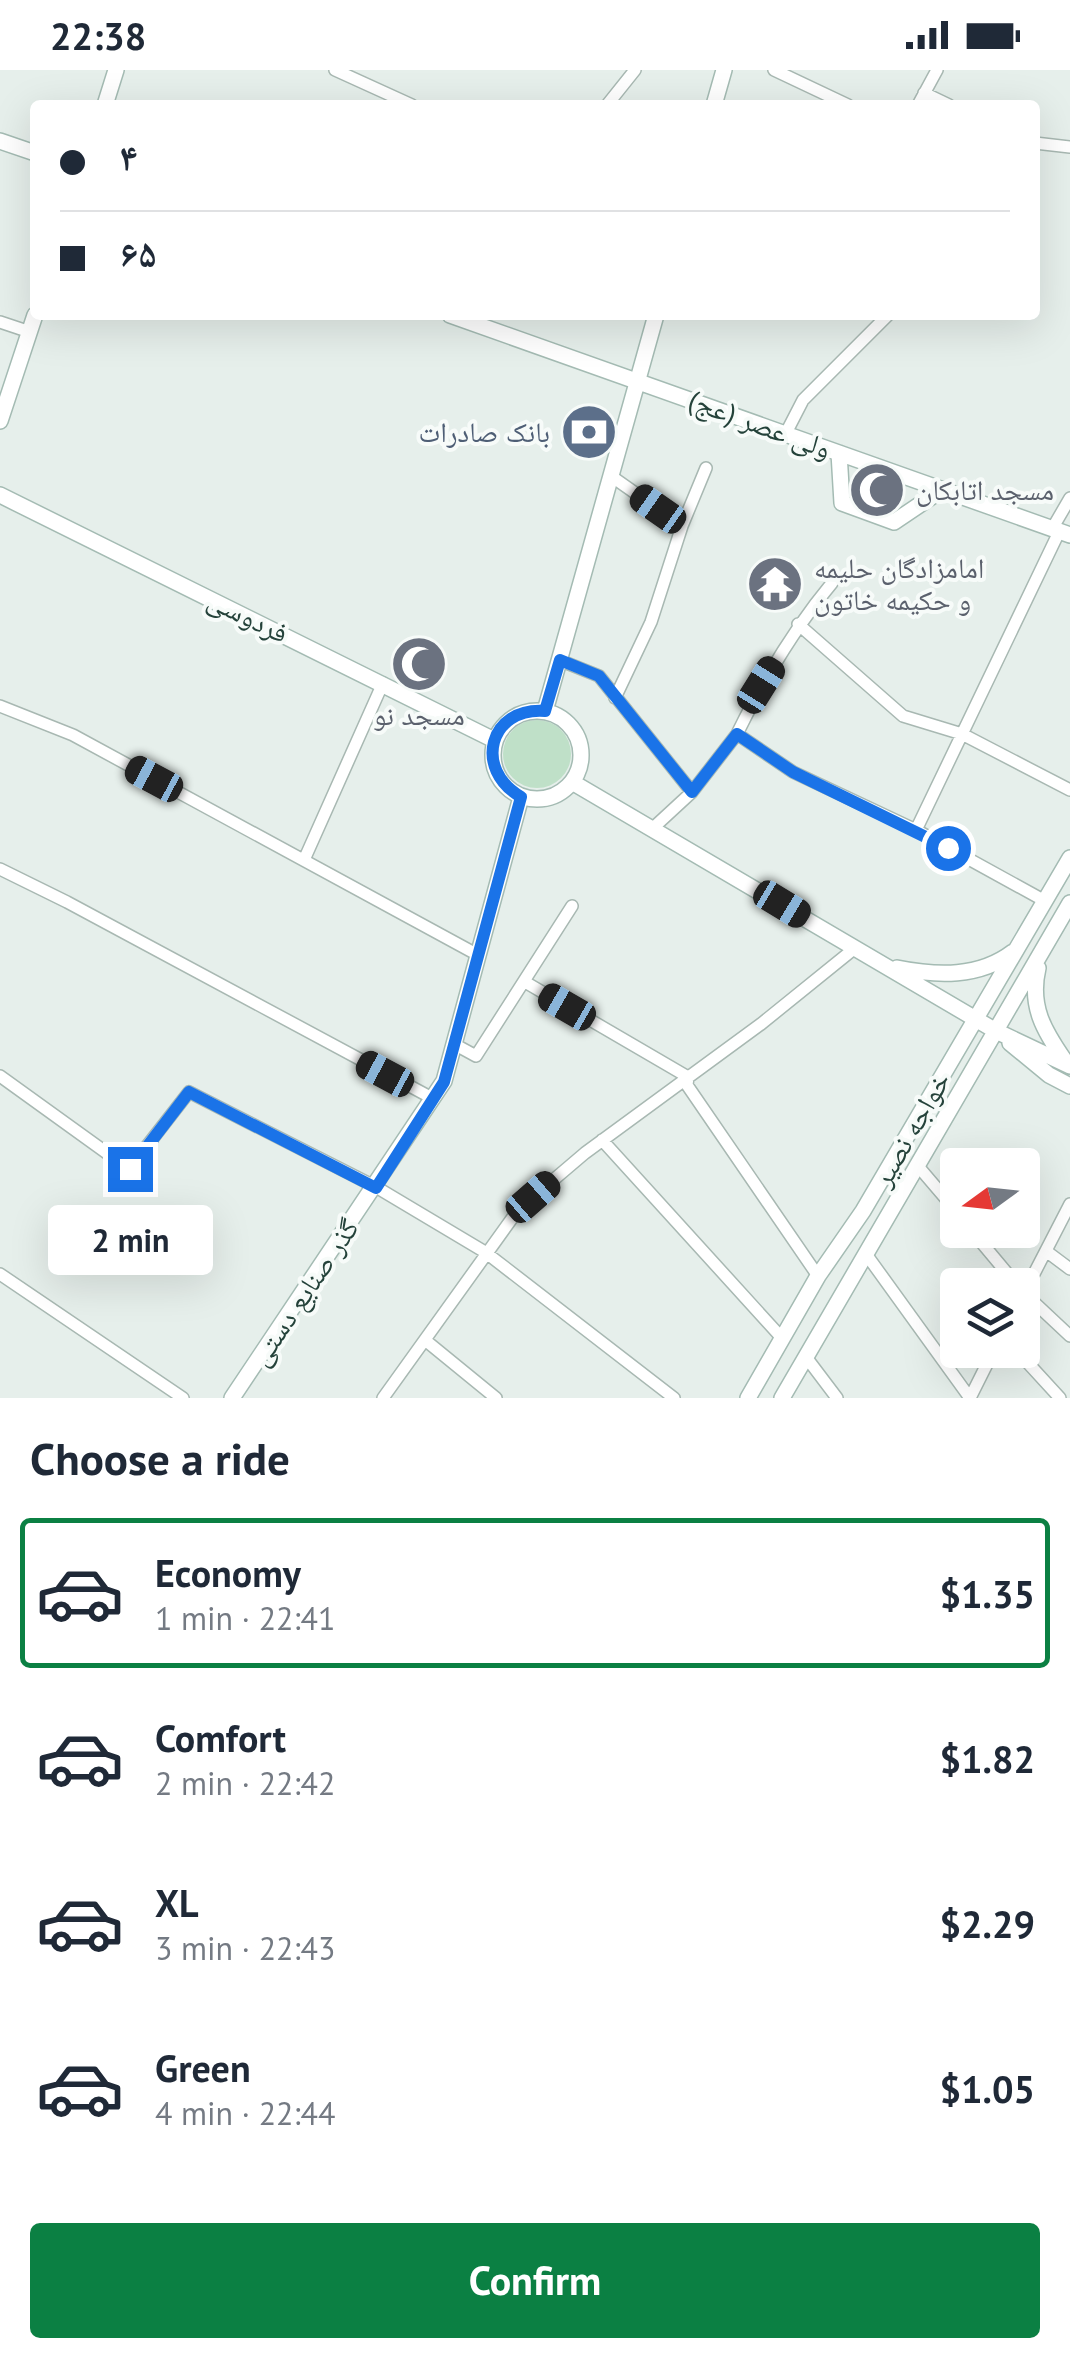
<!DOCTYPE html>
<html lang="en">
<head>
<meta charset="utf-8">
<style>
	:root { --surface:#fff; --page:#f2f2f3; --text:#1f2937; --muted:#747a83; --line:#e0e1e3; --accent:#0b8043 }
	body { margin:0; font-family:"PT Sans","Noto Naskh Arabic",sans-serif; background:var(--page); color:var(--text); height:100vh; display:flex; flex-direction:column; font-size:38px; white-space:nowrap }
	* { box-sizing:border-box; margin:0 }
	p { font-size:32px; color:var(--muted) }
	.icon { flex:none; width:55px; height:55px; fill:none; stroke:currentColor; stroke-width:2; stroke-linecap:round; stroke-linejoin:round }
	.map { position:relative; height:1328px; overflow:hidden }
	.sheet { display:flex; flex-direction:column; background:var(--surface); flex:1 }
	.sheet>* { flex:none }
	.banner { position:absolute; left:30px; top:30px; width:1010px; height:220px; border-radius:10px; box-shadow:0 10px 40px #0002; display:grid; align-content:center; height:220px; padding:0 30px; background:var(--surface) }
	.needle { width:65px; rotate:255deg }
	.controls { position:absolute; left:940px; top:1078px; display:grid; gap:20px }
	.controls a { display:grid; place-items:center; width:100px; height:100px; border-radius:10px; background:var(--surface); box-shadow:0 10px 40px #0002; font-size:50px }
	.end { position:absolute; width:45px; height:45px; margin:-22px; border:12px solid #1a73e8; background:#fff; box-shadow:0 0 0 5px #fff }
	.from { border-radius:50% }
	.bubble { position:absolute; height:70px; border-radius:10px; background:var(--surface); box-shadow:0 10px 40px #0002; font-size:32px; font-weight:700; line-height:70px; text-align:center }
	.car { position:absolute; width:30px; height:60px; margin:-30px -15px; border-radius:12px; box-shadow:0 0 8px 2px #0007; background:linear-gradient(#222 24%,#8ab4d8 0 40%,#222 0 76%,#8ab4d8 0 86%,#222 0) }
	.banner b { display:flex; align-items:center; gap:35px; height:95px; font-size:38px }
	.banner b+b { border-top:2px solid var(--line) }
	.banner i { width:25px; height:25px; background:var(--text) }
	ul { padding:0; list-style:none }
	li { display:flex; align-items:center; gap:30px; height:150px; margin:0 20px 15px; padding:0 10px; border:5px solid transparent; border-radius:10px }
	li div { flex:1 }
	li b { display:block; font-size:38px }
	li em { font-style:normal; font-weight:700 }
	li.on { border-color:var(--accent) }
	li>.icon { width:90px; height:90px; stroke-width:1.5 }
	h2 { padding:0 30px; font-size:45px; line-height:120px }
	.cta { display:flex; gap:20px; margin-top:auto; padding:20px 30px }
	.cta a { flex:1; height:115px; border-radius:10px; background:var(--accent); color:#fff; font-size:40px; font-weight:700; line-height:115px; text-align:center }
	.status { display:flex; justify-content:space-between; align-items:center; height:70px; padding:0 50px; background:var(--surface); direction:ltr }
	.status svg { height:28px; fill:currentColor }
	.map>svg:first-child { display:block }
</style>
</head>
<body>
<div class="status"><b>22:38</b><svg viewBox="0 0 49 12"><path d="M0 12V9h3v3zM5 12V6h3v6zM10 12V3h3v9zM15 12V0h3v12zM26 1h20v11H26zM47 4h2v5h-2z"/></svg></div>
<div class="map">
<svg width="1070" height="1328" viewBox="0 0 1070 1328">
	<rect width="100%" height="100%" fill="#e6efeb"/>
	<path fill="#bfe0c8" d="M503 684a34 34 0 1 1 68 0a34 34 0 1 1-68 0Z"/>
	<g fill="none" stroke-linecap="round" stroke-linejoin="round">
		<g stroke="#a8b8b2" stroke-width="14">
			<path id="street" d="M335,0L412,35
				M774,0L848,35
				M924,23L949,35
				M607,35L635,0
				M918,35L937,0
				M1035,73L1070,77
				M0,252L30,262
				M786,363L803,330L888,245
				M611,406L682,456
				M1052,459L1070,428
				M798,554L903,646L962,664L1070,720
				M559,590L599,606L692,722
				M615,628L651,552L682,456L706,398
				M0,636L73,665L478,885
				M737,664C764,609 793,560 832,513
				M653,758L692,722L737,664L793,702L916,760L1045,831
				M916,760L1059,462
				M304,790L383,613
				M0,799L67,832L432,1028
				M525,912L688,1007L687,1015L818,1206
				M454,974L476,986L572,836
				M0,1006L129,1099L189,1022L376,1117L485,1182L674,1328
				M602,1070L781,1267
				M917,1095L958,1143
				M971,1160L1017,1215
				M1046,1181L1070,1199
				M866,1184L970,1328
				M0,1204L183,1328
				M1022,1221L1070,1266
				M1022,1227L1070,1134
				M425,1270L496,1328
				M1016,1280L1060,1328
				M806,1287L837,1328
				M383,1328L518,1140L585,1083L761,954L855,878
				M970,1328L994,1280"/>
		</g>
		<g stroke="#a4bbb3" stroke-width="18">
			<path id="secondary" d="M105,35L116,0
				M714,35L724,0
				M0,71L35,83
				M450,245L1070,465
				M0,351L35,245
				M839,383L842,433L894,452L943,419
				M0,425L494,670
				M493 685a44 44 0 1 1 88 0a44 44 0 1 1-88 0Z
				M545,641L656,245
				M572,712L996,961L1070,996
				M897,898C937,906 979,908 1013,882
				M1038,898C1029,936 1044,961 1065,991
				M1010,973L1049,1005L1070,1016
				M232,1328L444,1011L521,727
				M748,1328L818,1206L863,1141L1070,788
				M782,1328L1070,833"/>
		</g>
		<use href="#street" stroke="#fff" stroke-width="11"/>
		<use href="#secondary" stroke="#fff" stroke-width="15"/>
	</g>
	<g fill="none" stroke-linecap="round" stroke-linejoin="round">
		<path stroke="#1a73e8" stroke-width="12" d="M130,1099L189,1022L376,1118L444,1012L521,727C473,699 489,637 545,641L560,590L599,606L692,722L737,664L793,702L948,778"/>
	</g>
	<defs>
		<g id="bank-disc" transform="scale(2.875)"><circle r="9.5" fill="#5c6f8a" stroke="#f7fbf9"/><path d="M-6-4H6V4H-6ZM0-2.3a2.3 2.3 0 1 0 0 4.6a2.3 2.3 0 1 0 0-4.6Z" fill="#fff"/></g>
		<g id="mosque-disc" transform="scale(2.875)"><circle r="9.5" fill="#6b7280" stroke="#f7fbf9"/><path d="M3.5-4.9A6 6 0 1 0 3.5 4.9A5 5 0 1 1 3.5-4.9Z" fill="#fff"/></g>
		<g id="temple-disc" transform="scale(2.875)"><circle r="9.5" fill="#6b7280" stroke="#f7fbf9"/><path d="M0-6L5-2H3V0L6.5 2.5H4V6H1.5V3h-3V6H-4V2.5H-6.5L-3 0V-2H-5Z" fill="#fff"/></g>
	</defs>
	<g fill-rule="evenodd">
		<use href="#bank-disc" x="589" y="362"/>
		<use href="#mosque-disc" x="877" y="420"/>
		<use href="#temple-disc" x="775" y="514"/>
		<use href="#mosque-disc" x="419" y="594"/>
	</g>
	<g text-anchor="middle" stroke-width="8" stroke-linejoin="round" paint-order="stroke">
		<g font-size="28" fill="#24423a" stroke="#f7fbf9">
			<text transform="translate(760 354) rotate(20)" y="10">ولی عصر (عج)</text>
			<text transform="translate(248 546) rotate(26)" y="10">فردوسی</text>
			<text transform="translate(911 1059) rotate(-60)" y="10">خواجه نصیر</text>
			<text transform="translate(304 1222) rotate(-56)" y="10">گذر صنایع دستی</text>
		</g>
		<g font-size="28" fill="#4e5e75" stroke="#f7fbf9" text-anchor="end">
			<text x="550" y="372">بانک صادرات</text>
		</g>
		<g font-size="28" fill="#5b616d" stroke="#f7fbf9" text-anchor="start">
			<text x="916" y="430">مسجد اتابکان</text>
			<text x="814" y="508">امامزادگان حلیمه<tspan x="814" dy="32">و حکیمه خاتون</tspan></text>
			<text x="419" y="655" text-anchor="middle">مسجد نو</text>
		</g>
	</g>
</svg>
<div class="controls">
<a><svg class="needle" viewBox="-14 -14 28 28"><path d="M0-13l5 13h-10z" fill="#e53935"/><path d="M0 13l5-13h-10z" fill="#747a83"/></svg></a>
<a><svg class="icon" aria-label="layers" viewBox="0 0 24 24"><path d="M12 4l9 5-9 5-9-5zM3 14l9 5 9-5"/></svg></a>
</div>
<i class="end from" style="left:948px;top:778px"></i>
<i class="end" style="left:130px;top:1099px"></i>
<div class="bubble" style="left:48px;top:1135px;width:165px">2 min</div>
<i class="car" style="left:658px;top:439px;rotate:305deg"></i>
<i class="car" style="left:761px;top:615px;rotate:32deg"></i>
<i class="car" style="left:154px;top:709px;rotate:298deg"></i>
<i class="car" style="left:782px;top:834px;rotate:121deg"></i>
<i class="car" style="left:567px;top:937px;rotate:300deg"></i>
<i class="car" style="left:385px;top:1004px;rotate:298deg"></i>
<i class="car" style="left:533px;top:1127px;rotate:49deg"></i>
<div class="banner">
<b><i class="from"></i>۴</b>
<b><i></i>۶۵</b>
</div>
</div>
<section class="sheet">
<h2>Choose a ride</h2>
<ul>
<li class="on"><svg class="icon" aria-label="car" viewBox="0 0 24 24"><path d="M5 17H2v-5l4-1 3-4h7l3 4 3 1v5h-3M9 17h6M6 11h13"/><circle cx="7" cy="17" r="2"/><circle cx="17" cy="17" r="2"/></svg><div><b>Economy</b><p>1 min · 22:41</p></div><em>$1.35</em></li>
<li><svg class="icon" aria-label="car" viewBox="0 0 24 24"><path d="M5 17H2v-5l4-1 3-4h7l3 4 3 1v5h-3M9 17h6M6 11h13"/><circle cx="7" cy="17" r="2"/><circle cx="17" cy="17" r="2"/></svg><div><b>Comfort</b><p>2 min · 22:42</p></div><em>$1.82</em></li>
<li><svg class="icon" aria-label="car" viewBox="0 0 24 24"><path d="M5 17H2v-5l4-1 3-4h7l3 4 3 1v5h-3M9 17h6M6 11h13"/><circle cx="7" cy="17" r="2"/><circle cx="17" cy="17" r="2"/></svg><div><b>XL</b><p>3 min · 22:43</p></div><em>$2.29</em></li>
<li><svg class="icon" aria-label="car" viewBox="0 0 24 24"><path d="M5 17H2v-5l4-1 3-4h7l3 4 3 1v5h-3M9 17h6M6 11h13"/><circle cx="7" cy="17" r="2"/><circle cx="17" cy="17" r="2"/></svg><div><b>Green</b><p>4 min · 22:44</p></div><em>$1.05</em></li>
</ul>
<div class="cta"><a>Confirm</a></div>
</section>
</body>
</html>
